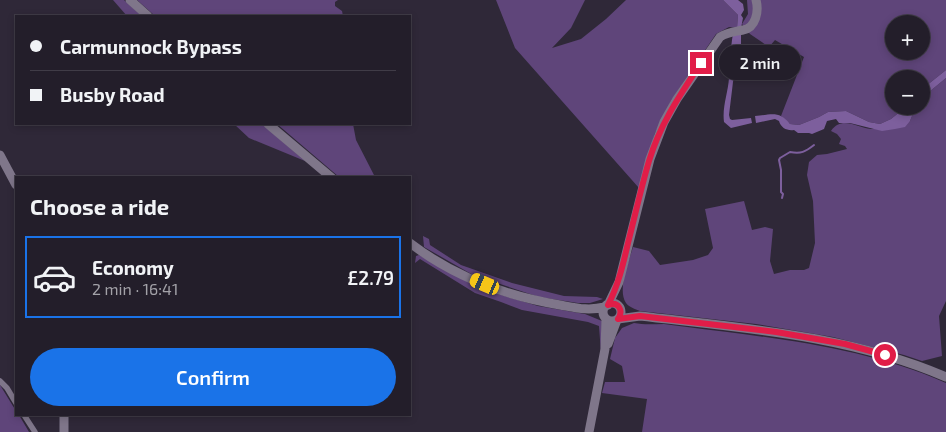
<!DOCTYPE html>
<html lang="en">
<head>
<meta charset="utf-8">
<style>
	:root { --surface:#231e2a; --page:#2b2732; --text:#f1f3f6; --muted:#a3a2a8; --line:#403c47; --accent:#1a73e8 }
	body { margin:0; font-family:"Exo 2",sans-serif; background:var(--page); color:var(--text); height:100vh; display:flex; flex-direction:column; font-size:19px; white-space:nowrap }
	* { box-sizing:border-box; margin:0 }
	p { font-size:16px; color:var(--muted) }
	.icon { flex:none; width:28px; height:28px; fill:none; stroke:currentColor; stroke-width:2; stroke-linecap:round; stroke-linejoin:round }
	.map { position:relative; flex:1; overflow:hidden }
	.side { position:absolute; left:15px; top:176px; width:396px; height:240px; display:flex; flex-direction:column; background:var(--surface); border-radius:0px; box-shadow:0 2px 8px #0003,0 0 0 1px var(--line) }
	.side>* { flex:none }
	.top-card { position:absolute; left:15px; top:15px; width:396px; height:110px; border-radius:0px; box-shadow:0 2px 8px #0003,0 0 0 1px var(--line); display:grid; align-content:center; height:110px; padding:0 15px; background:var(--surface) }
	.tools { position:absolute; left:885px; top:15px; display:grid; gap:10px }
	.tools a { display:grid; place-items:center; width:45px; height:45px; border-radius:50%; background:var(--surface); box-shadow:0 2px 8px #0003,0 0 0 1px var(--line); font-size:25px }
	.end { position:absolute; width:22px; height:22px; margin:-11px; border:6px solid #e11d48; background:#fff; box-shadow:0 0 0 2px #fff }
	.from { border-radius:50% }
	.bubble { position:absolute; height:35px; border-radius:18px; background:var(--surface); box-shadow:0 2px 8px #0003,0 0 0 1px var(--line); font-size:16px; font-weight:600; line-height:35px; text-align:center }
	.car { position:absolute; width:15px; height:30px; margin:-15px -8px; border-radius:6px; box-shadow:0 0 4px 1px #0007; background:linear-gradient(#f5c518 24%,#345 0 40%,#f5c518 0 76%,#345 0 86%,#f5c518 0) }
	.top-card b { display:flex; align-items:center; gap:18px; height:48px; font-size:19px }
	.top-card b+b { border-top:1px solid var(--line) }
	.top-card i { width:12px; height:12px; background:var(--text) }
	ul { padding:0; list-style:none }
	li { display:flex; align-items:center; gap:15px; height:82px; margin:0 10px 8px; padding:0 5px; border:2px solid transparent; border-radius:0px }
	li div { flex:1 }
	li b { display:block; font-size:19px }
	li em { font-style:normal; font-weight:600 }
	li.active { border-color:var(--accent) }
	li>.icon { width:45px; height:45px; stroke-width:1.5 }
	h2 { padding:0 15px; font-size:22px; line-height:60px }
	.cta { display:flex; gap:10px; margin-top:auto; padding:10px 15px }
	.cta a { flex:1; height:58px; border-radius:30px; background:var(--accent); color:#fff; font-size:20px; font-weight:600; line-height:58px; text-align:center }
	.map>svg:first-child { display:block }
</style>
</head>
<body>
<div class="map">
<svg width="946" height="432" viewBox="0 0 946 432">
	<rect width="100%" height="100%" fill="#2f2838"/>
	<path fill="#5f457a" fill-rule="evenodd" d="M113,0H124L142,16H127Z
		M137,0H338L335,2V6L342,11L343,16H155Z
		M496,0H585L571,28L552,48L581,39L606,19L626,0H723L738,15L737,28L729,27L716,34L672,99L655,133L639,188L515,48Z
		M747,0H946V70L921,90V79H894V106H907L891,119L880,124L869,122L846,111L828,112L819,117L799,125L790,124L781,116L804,57L775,40L769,47L750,34L742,24L748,14ZM894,24H921V51H894Z
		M946,78V301L939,316L942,356L922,361L904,355L833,337L756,324L640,311C635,309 629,307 626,303C617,290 629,261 633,247L649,251L660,265L693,260L708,255L713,248L705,209L744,201L752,230L765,227L773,229L770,261L774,274L790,270H804L809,268L815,243L813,201L807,175L809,162L817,155L827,154L847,149L845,146L839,144L841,139L837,134L831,131C842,115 857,128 871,129C879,129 902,123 910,121L912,116L926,101L929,92Z
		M234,124H262L305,161L249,138Z
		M277,124H353L356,140L375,177H339Z
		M423,236L429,239L430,245L461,265L512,283L564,296L597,297L603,299L590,303H578L539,297L473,275L424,247Z
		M419,255L469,282L498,294L538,306L585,314L602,321L601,353L599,326L588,322L522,310L501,302L475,293L420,259L415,263L416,256Z
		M634,323C644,325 654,324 664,324C671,325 679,326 687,327C774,338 864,347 946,383V432H642L647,399L602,393L605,382H625L622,366L610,359L615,338L622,328Z
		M0,385L16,411V415H19L29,432H0Z"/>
	<path fill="#7d5f9d" d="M723,0H738L743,4L744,10L741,15L743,18L741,28H737L738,15Z
		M741,33V44L733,82L729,115L730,119L732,120L751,118L752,123L731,128L724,122C722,107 728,93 729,78C731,64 730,49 733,34Z
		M946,70V78L929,92L926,101L921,106V90Z
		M907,106H921L912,116L910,121L905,127L895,129L882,131L850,123H839L836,119L827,121L824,129L812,134L809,133H798L794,130C787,131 781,128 779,121L775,119L756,123L755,116C771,115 779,110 790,124L799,125L819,117L828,112L846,111L869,122L880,124L891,119Z"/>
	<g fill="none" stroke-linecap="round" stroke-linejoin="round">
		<path stroke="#7d5f9d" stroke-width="2" d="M782,198L783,194L781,192V170L779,160L780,158L790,152C801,154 805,152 814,145"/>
		<path stroke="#7f768a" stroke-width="5.5" d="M0,381L7,388L16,403
			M24,415L35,432"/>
		<path stroke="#7f768a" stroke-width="9" d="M130,0L148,16
			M268,124L332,178
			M0,155L16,185
			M410,243C453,276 507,296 560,305C577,308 588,311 605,307
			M603 312a9 9 0 1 1 18 0a9 9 0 1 1-18 0Z
			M608,305L619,282L650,159L664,122L677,99L720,37C728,32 734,32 743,30C756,28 759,11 756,0
			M618,319L640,316C743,328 849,335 946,377
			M608,344L617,320
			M64,432V415
			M589,432L605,349L606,319"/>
	</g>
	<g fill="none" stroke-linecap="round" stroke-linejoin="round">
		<path stroke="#e11d48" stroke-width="6" d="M701,63C680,95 660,124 649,161C641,188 635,216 628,243C623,265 618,286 608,305C618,301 624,310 618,319L640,316L776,332L845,344L885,355"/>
	</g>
</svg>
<div class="tools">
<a>+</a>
<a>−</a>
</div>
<i class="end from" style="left:885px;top:355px"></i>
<i class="end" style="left:701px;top:63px"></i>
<div class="bubble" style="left:719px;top:45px;width:82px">2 min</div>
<i class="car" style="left:485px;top:284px;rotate:293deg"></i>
<div class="top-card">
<b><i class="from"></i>Carmunnock Bypass</b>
<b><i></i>Busby Road</b>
</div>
<section class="side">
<h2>Choose a ride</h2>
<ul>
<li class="active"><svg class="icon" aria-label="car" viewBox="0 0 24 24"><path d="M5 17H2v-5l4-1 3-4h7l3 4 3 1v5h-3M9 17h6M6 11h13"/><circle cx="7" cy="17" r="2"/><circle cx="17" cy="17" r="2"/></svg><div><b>Economy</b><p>2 min · 16:41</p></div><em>£2.79</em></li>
</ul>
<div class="cta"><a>Confirm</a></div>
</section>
</div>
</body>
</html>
